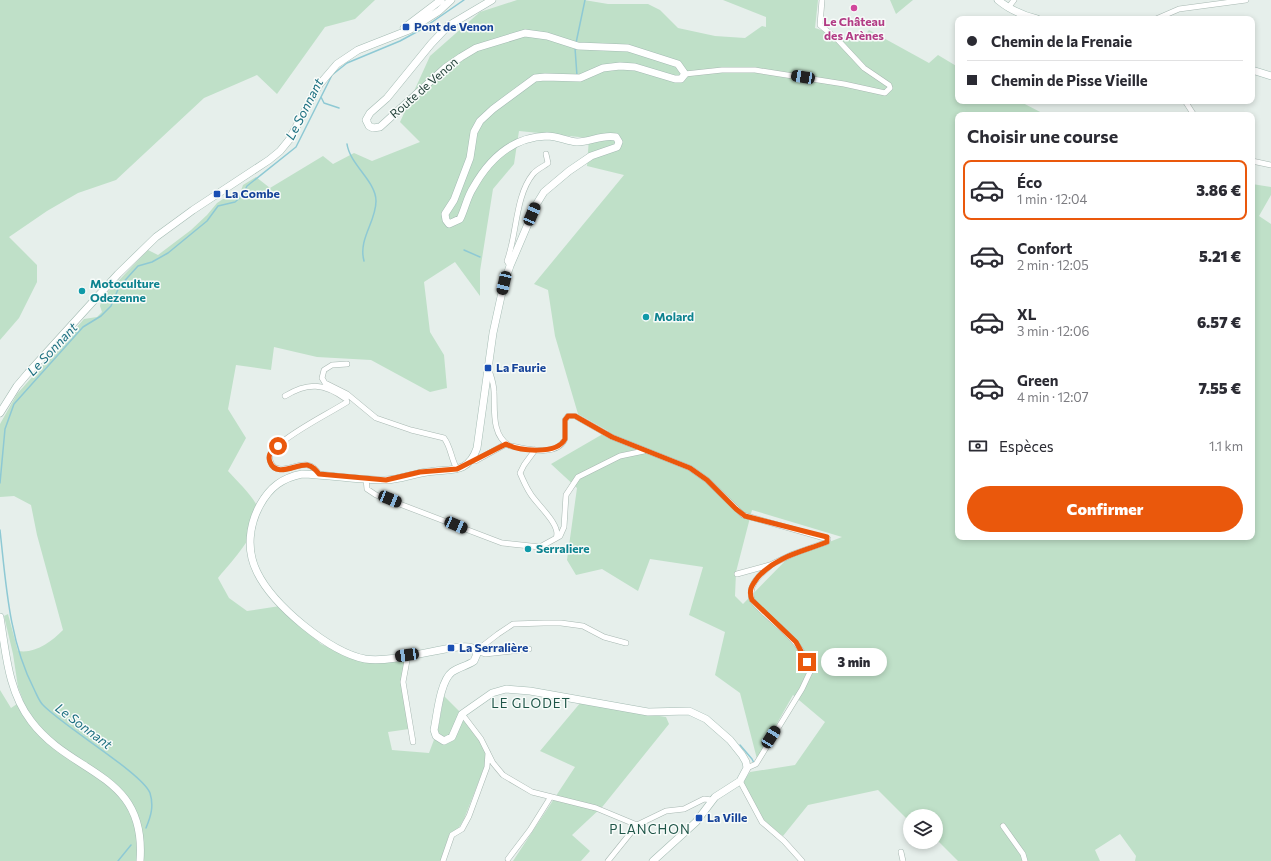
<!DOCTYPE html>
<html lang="fr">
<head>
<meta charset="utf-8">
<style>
	:root { --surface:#fff; --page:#f2f2f3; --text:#2b2b33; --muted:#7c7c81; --line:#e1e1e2; --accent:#ea580c }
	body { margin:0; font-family:Commissioner,sans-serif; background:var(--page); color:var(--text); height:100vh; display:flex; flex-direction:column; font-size:15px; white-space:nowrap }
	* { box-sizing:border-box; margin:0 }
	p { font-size:13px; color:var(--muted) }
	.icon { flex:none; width:22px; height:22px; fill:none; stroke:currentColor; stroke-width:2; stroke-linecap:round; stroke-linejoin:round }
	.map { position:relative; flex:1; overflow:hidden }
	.details { position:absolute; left:955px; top:112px; width:300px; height:428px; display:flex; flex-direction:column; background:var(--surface); border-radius:8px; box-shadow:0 2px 6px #0003 }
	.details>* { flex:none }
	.top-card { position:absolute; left:955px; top:16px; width:300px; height:88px; border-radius:8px; box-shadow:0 2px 6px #0003; display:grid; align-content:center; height:88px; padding:0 12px; background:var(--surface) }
	.controls { position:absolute; left:903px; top:809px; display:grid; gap:8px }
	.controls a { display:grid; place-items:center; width:40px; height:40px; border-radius:50%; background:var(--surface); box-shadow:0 2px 6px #0003; font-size:20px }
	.end { position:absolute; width:18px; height:18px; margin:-9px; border:5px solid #ea580c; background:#fff; box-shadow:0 0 0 2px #fff }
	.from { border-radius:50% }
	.bubble { position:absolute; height:28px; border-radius:14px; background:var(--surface); box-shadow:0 2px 6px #0003; font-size:13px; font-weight:800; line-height:28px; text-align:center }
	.car { position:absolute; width:12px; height:24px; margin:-12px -6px; border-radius:5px; box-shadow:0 0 3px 1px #0007; background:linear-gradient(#222 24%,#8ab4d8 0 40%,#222 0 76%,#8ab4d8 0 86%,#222 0) }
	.top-card b { display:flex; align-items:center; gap:14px; height:38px; font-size:15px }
	.top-card b+b { border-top:1px solid var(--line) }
	.top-card i { width:10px; height:10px; background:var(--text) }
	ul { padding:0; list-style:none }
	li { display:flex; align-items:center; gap:12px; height:60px; margin:0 8px 6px; padding:0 4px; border:2px solid transparent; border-radius:8px }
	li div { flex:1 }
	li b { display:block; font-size:15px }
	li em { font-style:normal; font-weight:800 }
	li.current { border-color:var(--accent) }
	li>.icon { width:36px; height:36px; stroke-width:1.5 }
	h2 { padding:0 12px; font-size:18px; line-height:48px }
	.pay { display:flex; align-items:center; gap:10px; height:44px; padding:0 12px; font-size:15px }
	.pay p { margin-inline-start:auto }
	.button { display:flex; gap:8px; margin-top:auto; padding:8px 12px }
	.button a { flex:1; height:46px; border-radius:24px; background:var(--accent); color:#fff; font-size:16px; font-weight:800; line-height:46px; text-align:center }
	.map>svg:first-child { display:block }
</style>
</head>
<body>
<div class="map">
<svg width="1271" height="861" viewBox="0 0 1271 861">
	<rect width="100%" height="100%" fill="#e6efeb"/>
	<path fill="#bfe0c8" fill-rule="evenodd" d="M0,0H375L355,19L325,27L277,94L257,75L204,98L116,180L78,193L47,211L9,237L37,265V282L19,318L0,340Z
		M517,0H584L608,4H648L660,10L678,28L715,36L745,38L762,26L766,27V17L723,0H818L815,28L858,42L869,30L929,63L938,55L958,67V101H1019L1046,115H958V537H1252V184L1271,187V195L1259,216L1271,224V861H1135L1136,856L1120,834L1095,850L1100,861H958L936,839V816H910V822L878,790L808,805L783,836L765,822L759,814L743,782L750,772L795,765L825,722L793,695L757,759L740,693L715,675L725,632L689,615L703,567L650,559L638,591L602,569L576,575L567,560L577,488L551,464L608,431L578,414L555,336L548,290L534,284L624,175L587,166L589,138L519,131L514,164L493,189L480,271V296L455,262L424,282L430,332L444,355L447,388L430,392L371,360L317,357L274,347L271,370L236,365L228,409L246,438L228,471C237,481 249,492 256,504C268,524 230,563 218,578L229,598L247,611L280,606L321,644L354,659H406L401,681L409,729L388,732L392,750L429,753L438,729L444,696L460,712L485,748L486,763L464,819L458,829L449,835L441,861H0V690L11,708L23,700L18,687L13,654L4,616L8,614L18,651C35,654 51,642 63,630L37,535L31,505L14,496L0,497V424L17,394L84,319L97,317L102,312L100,306L102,298L148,250L158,255L191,230L207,215L217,203L223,199H235L239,196L243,185L256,177L270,188L323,156L333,164L354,153L372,161L420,142L400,122L430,56L480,12ZM752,510L842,537L788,558L743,604L735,596L736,572Z
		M890,0H913L896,14Z
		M581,702L604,707L666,717L669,724L603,806L572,835L590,851L581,861H513L575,767L540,751Z"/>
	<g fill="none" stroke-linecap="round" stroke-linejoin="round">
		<path stroke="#8ec9d4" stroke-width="1.5" d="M576,43L585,0
			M575,48L577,76
			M321,97L324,103L339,108
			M347,144C350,165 376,181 376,201C376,222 358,239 364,261
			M464,250L480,257
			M0,483L5,429L14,404L83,327L101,316L111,306L119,287L138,266L152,262L168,253L207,221L218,206L235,202L242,196L247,186L296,147L332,75L347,63L400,41L422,29L464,0
			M0,530C6,584 9,641 34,689C37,695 39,701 43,705C64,727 142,773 150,793C154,806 151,816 146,828
			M740,745L752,759L754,763
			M118,861L131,845"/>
		<g stroke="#a8b8b2" stroke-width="6">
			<path id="street" d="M1008,8L1014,0
				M1156,19L1179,9L1246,0
				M685,74L722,70H755L844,84L885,93L890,88L889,85L864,68L837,39L820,25L822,0
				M1185,101L1194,115
				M1252,161L1271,165
				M510,266L507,261C517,235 515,196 533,174C537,169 543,167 548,163L546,154
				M347,364L332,365L324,370L322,378L325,383L347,394L376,418L411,430L444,438C451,447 451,459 457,469
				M488,372L490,373C492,379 494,386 494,392C495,409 491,436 510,446C526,448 556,458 565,439V420L568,416H575L612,437L690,468L707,480L743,515L828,539L827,542L793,554L770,565L737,574
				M285,396C308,382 324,383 346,399L347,402C326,415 301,427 281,443C276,448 268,452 270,460C274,478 296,463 307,465C314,466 316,470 319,474
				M535,450L524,465L520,473C523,480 526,487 530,493C536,504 562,525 556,538
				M471,461H475L506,444
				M366,479L367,489L376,495L502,543L540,547L560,536L564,527L566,495L578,477L620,456L644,451
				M476,651L498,634L513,624L544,623H561L583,626L604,637L626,643
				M476,651L485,654L529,649
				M408,655L403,682L413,742
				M462,714L481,739L493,763L503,775L532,792L596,808L637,825
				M747,768L756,764L802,689L810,672C803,638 771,624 752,600C747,585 760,575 770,566
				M740,781L762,822L784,841L802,861
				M1003,826L1023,854L1025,861
				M901,852L903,861
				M508,859L530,830L550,798
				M443,861L452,835L462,829L469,816L487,767L488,753
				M608,861L637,825L666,811L684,809L704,799L712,800"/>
		</g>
		<g stroke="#a4bbb3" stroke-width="8">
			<path id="secondary" d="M492,0L448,26L431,44L387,98L370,113L366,120L369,126L373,128L380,127L445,68L461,57L476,48L525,33L547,36L578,46L628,48L678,64L685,74L681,79H675L635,67L620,66L603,68L580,78L545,77L535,78L493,109L480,121L474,132L470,158L454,200L445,214L446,220L449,224L460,219C465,209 467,197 473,188C489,159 513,137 547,136C557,136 567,141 577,142C591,142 602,134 616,137L619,142L617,147L591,156L569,171L544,192L536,205L510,266L504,283L493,333L477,448C468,475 450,468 427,472C413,474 399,480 385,480C357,480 329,475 302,474C282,478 270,487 260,505C249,525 246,550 257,572C273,605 329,652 365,659C389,663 433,650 458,647C467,647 474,645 477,654L474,661C467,666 459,667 452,672C440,681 437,716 434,730L436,736L444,741L452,737L462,714L492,693L506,689L530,691L648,712L689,711L706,719L730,740L742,755L746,762L747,768L740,781L715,797L696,822L653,861
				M998,0C1010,10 1021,15 1037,19
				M404,28L441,0
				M1252,70L1271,76
				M0,413L17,386L28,373L118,274L156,237L193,210L269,160L280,151L289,140L319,85L337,64L358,50L409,30L439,11L451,0
				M0,617C6,653 8,691 31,721C72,776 147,772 140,861"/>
		</g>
		<use href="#street" stroke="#fff" stroke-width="5"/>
		<use href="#secondary" stroke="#fff" stroke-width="7"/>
	</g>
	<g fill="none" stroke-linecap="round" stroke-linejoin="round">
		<path stroke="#ea580c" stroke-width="5" d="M278,446C272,451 267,454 270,462C276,478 296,464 307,465C313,466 316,470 319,474L386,480L420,472L457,469L506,444C519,451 557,455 565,439V420L568,416H575L612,437L690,468L707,480L736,509L745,516L827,537V542C802,552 777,556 758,577C752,585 748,590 752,600L796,642L807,662"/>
	</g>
	<circle fill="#d1479c" stroke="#f7fbf9" stroke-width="1.5" cx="854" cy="8" r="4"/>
	<g fill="#1a4fb4" stroke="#f7fbf9" stroke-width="1.5">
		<rect x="402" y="23" width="8" height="8" rx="2"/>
		<rect x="213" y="190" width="8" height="8" rx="2"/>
		<rect x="484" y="364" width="8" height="8" rx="2"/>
		<rect x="447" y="644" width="8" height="8" rx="2"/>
		<rect x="695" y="814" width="8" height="8" rx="2"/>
	</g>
	<g fill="#0f9aa8" stroke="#f7fbf9" stroke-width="1.5">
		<circle cx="82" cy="291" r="4"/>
		<circle cx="646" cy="317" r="4"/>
		<circle cx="528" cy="549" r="4"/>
	</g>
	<g text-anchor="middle" stroke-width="3" stroke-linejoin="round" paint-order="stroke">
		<g font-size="12" font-weight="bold" fill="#b23c85" stroke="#f7fbf9">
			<text x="854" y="26">Le Château<tspan x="854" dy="14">des Arènes</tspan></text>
		</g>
		<g font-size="12" font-weight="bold" fill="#164399" stroke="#f7fbf9" text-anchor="start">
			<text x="414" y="31">Pont de Venon</text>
			<text x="225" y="198">La Combe</text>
			<text x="496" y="372">La Faurie</text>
			<text x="459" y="652">La Serralière</text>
			<text x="707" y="822">La Ville</text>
		</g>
		<g font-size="12" fill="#24423a" stroke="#f7fbf9">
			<text transform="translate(424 88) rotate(-41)" y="4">Route de Venon</text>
		</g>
		<g font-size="12" font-weight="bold" fill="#0d838f" stroke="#f7fbf9" text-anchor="start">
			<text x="90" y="288">Motoculture<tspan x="90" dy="14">Odezenne</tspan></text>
			<text x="654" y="321">Molard</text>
			<text x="536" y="553">Serraliere</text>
		</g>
		<g font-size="13" font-style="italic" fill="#1c6f80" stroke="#f7fbf9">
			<text transform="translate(304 109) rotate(-63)" y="5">Le Sonnant</text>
			<text transform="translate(52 349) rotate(-47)" y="5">Le Sonnant</text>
			<text transform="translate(84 726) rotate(37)" y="5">Le Sonnant</text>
		</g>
		<g font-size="13" letter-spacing="1" fill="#1f5548" stroke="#f7fbf9">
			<text x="531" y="708">LE GLODET</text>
			<text x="650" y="834">PLANCHON</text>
		</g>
	</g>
</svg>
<div class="controls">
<a><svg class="icon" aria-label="layers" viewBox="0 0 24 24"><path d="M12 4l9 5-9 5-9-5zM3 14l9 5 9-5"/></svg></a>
</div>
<i class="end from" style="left:278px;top:446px"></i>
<i class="end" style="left:807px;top:662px"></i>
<div class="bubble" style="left:821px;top:648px;width:66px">3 min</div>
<i class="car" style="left:803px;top:77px;rotate:279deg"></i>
<i class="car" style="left:532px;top:214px;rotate:23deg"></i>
<i class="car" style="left:504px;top:283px;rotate:193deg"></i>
<i class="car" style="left:390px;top:499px;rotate:112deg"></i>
<i class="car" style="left:456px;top:525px;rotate:113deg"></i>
<i class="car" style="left:407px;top:655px;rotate:262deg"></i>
<i class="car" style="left:771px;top:737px;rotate:32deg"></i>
<div class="top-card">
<b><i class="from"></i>Chemin de la Frenaie</b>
<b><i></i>Chemin de Pisse Vieille</b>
</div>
<section class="details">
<h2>Choisir une course</h2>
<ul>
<li class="current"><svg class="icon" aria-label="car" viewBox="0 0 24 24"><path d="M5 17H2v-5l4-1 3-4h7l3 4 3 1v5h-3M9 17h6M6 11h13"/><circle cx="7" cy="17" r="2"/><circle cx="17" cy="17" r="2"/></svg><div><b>Éco</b><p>1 min · 12:04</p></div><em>3.86 €</em></li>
<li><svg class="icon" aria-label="car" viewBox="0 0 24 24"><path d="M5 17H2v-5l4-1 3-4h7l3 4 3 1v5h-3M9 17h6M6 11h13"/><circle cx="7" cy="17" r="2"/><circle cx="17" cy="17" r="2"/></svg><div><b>Confort</b><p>2 min · 12:05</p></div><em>5.21 €</em></li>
<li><svg class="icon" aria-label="car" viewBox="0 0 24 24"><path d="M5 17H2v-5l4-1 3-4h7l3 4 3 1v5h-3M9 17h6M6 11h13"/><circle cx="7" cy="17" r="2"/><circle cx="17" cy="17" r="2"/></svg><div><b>XL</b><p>3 min · 12:06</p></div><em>6.57 €</em></li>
<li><svg class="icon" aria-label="car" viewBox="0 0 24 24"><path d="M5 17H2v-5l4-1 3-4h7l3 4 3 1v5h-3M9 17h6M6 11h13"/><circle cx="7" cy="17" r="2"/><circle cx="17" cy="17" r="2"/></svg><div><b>Green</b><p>4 min · 12:07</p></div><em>7.55 €</em></li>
</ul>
<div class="pay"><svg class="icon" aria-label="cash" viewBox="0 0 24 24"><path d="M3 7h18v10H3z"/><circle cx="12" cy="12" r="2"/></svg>Espèces<p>1.1 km</p></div>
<div class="button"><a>Confirmer</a></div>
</section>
</div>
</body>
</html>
